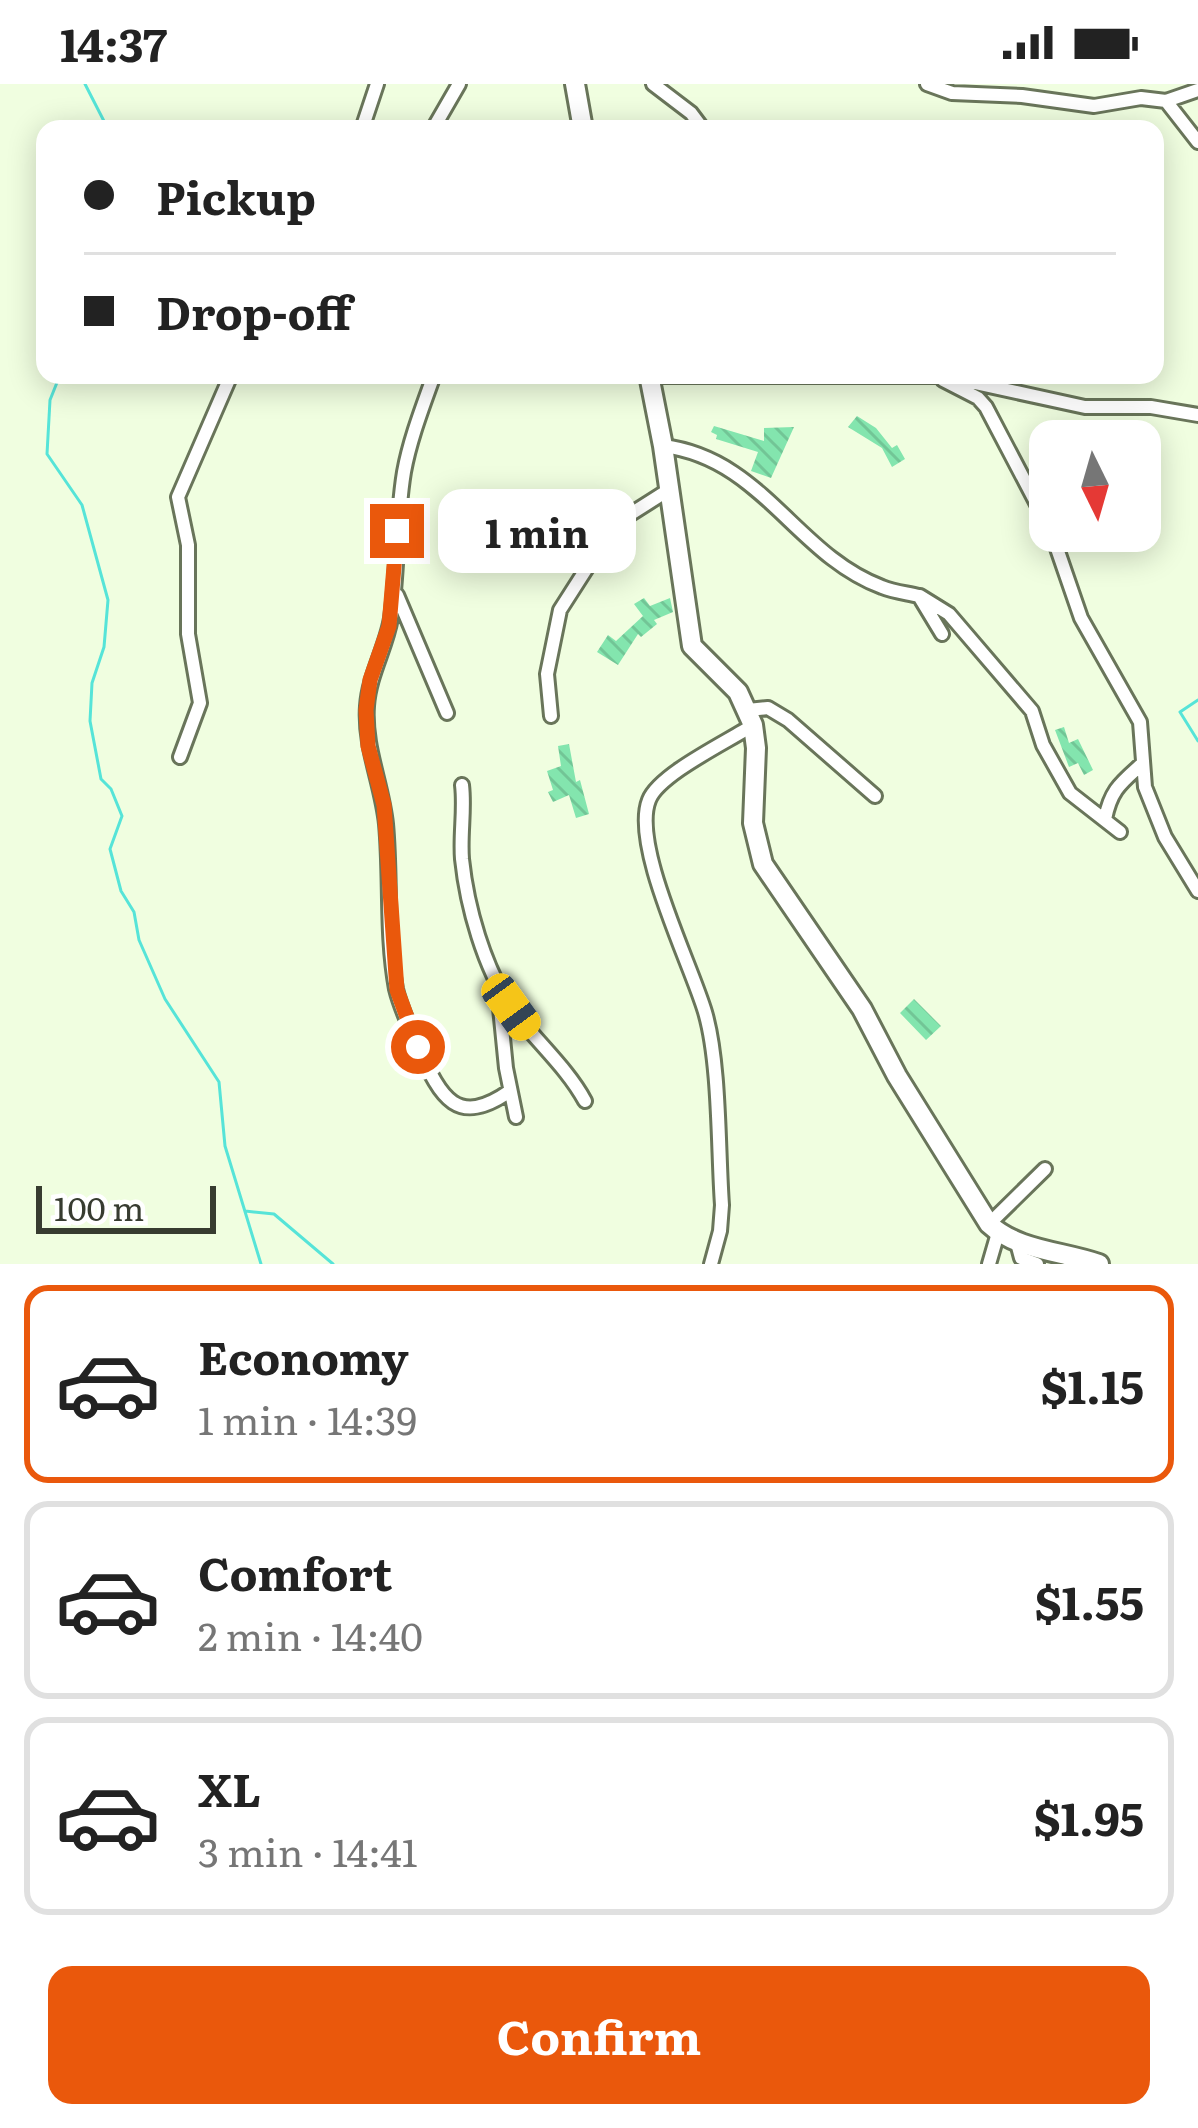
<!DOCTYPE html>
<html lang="en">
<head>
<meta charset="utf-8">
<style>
	:root { --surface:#fff; --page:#f6f6f6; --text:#222; --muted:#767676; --line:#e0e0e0; --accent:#ea580c }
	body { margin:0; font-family:Literata,serif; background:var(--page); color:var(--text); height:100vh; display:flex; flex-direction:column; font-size:45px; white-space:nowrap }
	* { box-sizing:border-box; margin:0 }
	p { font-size:39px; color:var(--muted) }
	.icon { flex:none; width:66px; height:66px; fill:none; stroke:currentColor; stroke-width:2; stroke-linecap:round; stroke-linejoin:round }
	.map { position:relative; height:1180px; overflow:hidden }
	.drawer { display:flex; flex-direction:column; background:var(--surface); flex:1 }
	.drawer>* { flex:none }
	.banner { position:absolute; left:36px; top:36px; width:1128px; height:264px; border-radius:24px; box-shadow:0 6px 30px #0003; display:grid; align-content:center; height:264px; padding:0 48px; background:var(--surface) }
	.needle { width:78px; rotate:175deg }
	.buttons { position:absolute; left:1029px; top:336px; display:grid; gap:24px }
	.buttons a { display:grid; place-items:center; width:132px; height:132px; border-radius:24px; background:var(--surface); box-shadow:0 6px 30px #0003; font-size:60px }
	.scale { position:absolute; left:36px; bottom:30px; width:180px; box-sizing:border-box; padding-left:12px; border:6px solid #373c30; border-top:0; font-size:33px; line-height:42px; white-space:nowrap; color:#373c30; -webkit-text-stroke:9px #fff; paint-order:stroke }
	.end { position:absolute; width:54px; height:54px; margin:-27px; border:15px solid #ea580c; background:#fff; box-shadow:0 0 0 6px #fff }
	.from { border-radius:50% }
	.bubble { position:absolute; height:84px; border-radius:24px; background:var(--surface); box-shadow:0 6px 30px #0003; font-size:39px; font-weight:700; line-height:84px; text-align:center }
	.car { position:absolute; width:36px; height:72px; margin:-36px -18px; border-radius:15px; box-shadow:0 0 9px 3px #0007; background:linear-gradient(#f5c518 24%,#345 0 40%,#f5c518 0 76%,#345 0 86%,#f5c518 0) }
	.banner b { display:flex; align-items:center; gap:42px; height:114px; font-size:45px }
	.banner b+b { border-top:3px solid var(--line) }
	.banner i { width:30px; height:30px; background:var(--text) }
	ul { padding:21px 0 0; list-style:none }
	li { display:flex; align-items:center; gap:36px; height:198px; margin:0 24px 18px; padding:0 24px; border:6px solid var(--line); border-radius:24px }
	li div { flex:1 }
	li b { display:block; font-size:45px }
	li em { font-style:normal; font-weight:700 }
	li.active { border-color:var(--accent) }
	li>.icon { width:108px; height:108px; stroke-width:1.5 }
	.button { display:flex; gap:24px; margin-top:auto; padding:24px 48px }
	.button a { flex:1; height:138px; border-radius:24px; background:var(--accent); color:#fff; font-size:48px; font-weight:700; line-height:138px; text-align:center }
	.status { display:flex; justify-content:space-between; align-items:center; height:84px; padding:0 60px; background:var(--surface); direction:ltr }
	.status svg { height:33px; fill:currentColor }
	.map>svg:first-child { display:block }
</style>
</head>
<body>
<div class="status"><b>14:37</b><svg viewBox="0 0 49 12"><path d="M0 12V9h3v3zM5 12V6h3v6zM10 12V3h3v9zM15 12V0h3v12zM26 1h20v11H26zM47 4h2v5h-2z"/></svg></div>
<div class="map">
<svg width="1198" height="1180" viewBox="0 0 1198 1180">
	<defs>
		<pattern id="building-back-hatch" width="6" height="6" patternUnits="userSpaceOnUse" patternTransform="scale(3)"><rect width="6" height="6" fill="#83e5ae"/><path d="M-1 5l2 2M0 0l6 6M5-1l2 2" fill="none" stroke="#72c596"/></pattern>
	</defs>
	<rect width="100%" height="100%" fill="#f0fee0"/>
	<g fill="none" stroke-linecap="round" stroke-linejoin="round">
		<path stroke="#56e4d8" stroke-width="3" d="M85,0L108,45
			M60,291L50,316L47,370L82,421L108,516L104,563L92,599L90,637L101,695L111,705L122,732L110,765L121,807L134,828L139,856L165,915L219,998L225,1062L261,1180
			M1198,616L1180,628L1198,657
			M245,1127L274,1130L333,1180"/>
	</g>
	<path fill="url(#building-back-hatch)" d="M857,332L876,344L892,364L897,361L905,375L892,383L882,364L848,343Z
		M714,342L764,357V344L794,343L771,394L751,387L758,368L716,355L717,351L711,348Z
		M583,410L594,427L601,422L608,432L597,449L585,458L565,423Z
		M644,514L650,522L670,514L673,528L654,536L657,540L641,553L638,550L618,581L597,568L608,551L616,557L643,532L634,520Z
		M1064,643L1069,659L1078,655L1093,686L1084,691L1078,679L1069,683L1055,646Z
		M569,660L576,698L580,696L589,730L576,734L569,711L553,718L548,708L553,706L547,687L561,682L558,662Z
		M914,915L941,942L926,956L900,929Z"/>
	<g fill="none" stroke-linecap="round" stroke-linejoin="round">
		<g stroke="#69755a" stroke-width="18">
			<path id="street" d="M653,0L691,29L703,45
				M927,0L952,9L1022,12L1094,22L1141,14L1166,17L1198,6
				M1166,17L1198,58
				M362,45L377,0
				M433,45L459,0
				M434,291C423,322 410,355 404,388C396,436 398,486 391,534C386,564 369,591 367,622C364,663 382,700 386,740C391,794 386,851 396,905C401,926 411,945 419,965C441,1014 457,1044 510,1007
				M650,292H943L1085,323H1151L1198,331
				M943,296L978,314L986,323L1050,445
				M663,362C762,374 796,471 882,503C894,508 907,509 919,512L942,550
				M1051,447L1081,534L1140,638L1145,703L1165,753L1198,807
				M397,511L447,629
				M920,512L949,530L1032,627L1043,661L1070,709L1120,748
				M748,626L768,624L788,636L875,712
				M551,632L547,590L560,526L615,440L670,405
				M180,673L200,619L188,550V461L178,413L231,291
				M462,701C465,726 460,750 462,775C467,823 484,883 511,923C534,956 566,982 585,1017
				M1105,735C1111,705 1121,699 1143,679
				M498,904L506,984L516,1033
				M989,1140L1045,1085
				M1017,1159L1021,1174L1037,1180
				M711,1180L720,1147L722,1121C718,1066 720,979 705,928C691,880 631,761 649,716C659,690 729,657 753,641
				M989,1180L998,1149"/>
		</g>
		<g stroke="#69755a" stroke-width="24">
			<path id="secondary" d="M575,0L583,45
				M649,291L663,362L692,562L738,608L753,641L756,664L753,739L763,780L862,925L897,992L989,1140C1018,1167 1062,1167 1099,1180"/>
		</g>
		<use href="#street" stroke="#fff" stroke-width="12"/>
		<use href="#secondary" stroke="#fff" stroke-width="18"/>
	</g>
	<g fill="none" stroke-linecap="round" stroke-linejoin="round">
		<path stroke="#ea580c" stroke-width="15" d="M397,447L389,542L370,596L366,626L368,662L384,721L397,906L418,963"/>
	</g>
</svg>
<div class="buttons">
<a><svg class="needle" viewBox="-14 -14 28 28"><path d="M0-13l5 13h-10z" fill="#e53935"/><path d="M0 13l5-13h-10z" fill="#767676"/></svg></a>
</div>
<div class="scale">100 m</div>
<i class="end from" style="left:418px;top:963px"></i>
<i class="end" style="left:397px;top:447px"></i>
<div class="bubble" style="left:438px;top:405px;width:198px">1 min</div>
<i class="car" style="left:511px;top:923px;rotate:144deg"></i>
<div class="banner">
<b><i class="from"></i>Pickup</b>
<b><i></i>Drop-off</b>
</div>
</div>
<section class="drawer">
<ul>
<li class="active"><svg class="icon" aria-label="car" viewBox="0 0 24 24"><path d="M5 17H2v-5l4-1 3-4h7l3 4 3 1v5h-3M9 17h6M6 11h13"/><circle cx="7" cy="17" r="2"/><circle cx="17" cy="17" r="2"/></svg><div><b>Economy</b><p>1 min · 14:39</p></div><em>$1.15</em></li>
<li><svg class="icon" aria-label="car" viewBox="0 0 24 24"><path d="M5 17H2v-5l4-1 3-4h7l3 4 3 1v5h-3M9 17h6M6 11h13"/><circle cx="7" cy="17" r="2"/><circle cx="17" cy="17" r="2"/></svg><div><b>Comfort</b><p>2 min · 14:40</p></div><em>$1.55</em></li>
<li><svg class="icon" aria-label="car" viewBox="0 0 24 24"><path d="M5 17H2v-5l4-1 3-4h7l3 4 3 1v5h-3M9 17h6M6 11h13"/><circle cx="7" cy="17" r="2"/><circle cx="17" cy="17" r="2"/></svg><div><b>XL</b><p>3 min · 14:41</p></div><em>$1.95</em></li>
</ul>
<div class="button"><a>Confirm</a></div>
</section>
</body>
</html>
